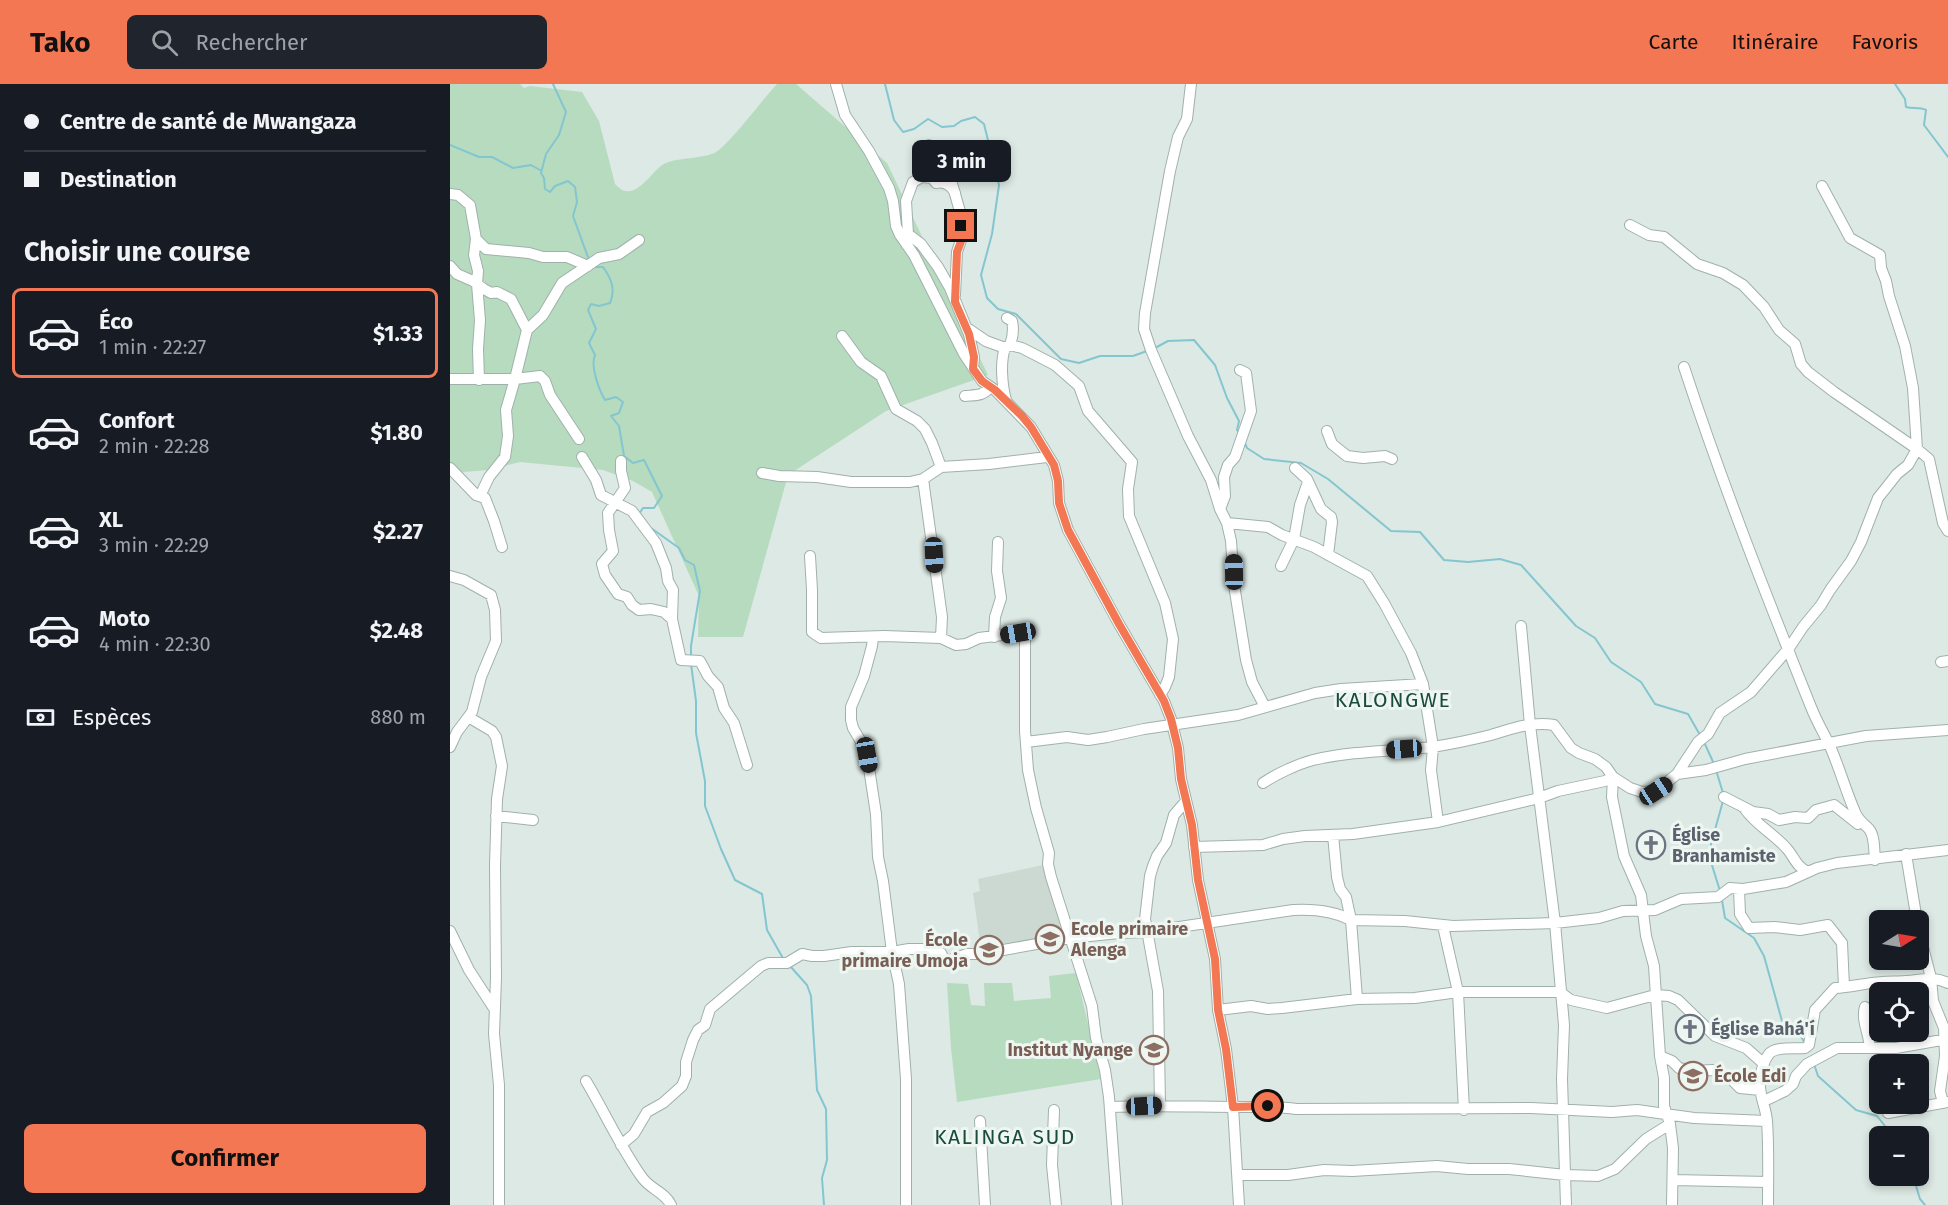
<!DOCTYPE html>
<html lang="fr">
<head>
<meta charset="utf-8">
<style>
	:root { --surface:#171b24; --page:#20242c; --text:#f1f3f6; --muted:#9ea1a6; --line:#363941; --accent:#f37752 }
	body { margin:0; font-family:"Fira Sans",sans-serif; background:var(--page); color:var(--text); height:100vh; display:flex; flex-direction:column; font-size:22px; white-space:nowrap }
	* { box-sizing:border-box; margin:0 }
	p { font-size:20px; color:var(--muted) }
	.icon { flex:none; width:33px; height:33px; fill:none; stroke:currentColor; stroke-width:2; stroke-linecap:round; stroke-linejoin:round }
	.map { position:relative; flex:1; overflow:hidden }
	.side { display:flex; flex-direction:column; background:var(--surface); width:450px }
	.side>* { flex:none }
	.hud { display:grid; align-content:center; height:132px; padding:0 24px; background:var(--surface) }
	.needle { width:39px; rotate:79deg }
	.fabs { position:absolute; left:1419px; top:826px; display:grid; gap:12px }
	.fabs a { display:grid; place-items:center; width:60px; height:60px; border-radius:9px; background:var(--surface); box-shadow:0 3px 9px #0003; font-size:30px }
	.end { position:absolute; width:27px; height:27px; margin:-14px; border:8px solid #f37752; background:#111; box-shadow:0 0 0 3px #111 }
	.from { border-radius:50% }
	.bubble { position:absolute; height:42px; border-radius:9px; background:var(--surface); box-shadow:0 3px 9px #0003; font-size:20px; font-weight:700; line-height:42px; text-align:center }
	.car { position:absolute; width:18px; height:36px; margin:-18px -9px; border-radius:8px; box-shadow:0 0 4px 2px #0007; background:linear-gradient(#222 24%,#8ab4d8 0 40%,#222 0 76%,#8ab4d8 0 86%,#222 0) }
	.hud b { display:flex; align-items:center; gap:21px; height:57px; font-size:22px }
	.hud b+b { border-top:2px solid var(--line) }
	.hud i { width:15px; height:15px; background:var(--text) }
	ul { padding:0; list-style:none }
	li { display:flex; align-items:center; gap:18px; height:90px; margin:0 12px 9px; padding:0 12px; border:3px solid transparent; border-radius:9px }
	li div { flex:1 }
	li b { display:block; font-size:22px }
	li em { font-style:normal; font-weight:700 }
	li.selected { border-color:var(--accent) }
	li>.icon { width:54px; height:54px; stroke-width:1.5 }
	h2 { padding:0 24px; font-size:27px; line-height:72px }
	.pay { display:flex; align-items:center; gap:15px; height:66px; padding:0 24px; font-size:22px }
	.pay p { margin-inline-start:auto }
	.button { display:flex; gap:12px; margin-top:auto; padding:12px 24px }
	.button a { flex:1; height:69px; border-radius:9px; background:var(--accent); color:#111; font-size:24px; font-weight:700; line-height:69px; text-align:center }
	header { display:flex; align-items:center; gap:36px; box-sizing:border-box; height:84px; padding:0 30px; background:var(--accent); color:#111 }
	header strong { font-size:28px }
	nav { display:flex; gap:33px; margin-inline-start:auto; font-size:21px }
	.search { width:420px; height:54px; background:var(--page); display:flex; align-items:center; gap:15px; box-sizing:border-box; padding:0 21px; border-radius:9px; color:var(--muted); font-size:22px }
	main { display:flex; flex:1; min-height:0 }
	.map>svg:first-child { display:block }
</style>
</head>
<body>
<header>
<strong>Tako</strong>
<div class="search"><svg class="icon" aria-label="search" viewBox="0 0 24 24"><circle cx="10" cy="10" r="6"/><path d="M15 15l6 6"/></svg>Rechercher</div>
<nav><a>Carte</a><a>Itinéraire</a><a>Favoris</a></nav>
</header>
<main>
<section class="side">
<div class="hud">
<b><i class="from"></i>Centre de santé de Mwangaza</b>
<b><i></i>Destination</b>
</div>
<h2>Choisir une course</h2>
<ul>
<li class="selected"><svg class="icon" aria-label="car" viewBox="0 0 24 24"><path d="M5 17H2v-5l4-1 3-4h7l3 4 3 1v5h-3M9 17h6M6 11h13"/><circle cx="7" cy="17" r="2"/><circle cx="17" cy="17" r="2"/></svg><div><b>Éco</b><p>1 min · 22:27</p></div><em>$1.33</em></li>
<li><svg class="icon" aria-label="car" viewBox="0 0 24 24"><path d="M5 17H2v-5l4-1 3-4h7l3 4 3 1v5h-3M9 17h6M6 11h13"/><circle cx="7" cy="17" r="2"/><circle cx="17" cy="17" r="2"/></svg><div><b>Confort</b><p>2 min · 22:28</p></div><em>$1.80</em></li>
<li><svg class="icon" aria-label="car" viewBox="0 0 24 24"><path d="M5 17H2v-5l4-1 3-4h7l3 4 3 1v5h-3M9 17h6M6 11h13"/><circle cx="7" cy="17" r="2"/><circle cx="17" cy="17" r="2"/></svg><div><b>XL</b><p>3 min · 22:29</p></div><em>$2.27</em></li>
<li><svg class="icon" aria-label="car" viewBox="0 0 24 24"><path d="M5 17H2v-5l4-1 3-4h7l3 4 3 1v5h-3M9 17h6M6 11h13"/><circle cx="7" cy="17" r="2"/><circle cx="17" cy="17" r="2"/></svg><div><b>Moto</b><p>4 min · 22:30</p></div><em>$2.48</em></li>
</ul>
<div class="pay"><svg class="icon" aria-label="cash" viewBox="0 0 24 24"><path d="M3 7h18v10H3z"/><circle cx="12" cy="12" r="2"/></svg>Espèces<p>880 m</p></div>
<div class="button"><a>Confirmer</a></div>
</section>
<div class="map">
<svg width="1498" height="1121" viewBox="0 0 1498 1121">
	<rect width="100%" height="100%" fill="#dde9e4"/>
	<path fill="#ccd9d3" d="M593,781L614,850L531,865L523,809L530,807L528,795Z"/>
	<path fill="#b6dbbf" d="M0,0H70L74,4L80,2L132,8L149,37L165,100C185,123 201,85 216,79C230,73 259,75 269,66C289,48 309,20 327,0H346L437,79L538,291L436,327L338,391L293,553H248L249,512L202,408L183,397L153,386L70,378L39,386L0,389Z
		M626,889L651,995L507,1018L501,964L497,899L518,900L521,921L535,922L534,899H562L564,917L601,914L599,892Z"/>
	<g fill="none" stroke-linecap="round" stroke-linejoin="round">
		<path stroke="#84c6d0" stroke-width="2" d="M103,0L116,28L109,51L96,70L91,89L94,94L95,105L100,108L105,102L118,97L125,103L127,118L123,132L139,176
			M435,0L444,36L453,48L464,45L478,35L492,43L504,42L511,37L525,33L534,40L549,101L542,150L531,191L537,214L548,225L566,230L611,275L629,279L650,272H683L697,267
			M1445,0L1455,15L1456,23C1463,25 1469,23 1476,26L1474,41L1498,73
			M0,61L29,73H42L63,84L81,81L90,86
			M144,183H153C161,194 166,205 160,219L149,222L141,220L138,226L146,245L139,259L145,271C140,282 149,306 155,316L166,313L173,318L169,329L161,332L169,342L174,372L183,379L194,376L212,412L204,424H193L189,430
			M705,264L718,257L744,256L765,281L777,314L789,337L787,346L790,349
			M794,357L797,364L814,375L851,379L878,395L941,447L970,448L994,476L1018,478L1050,475L1071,481L1126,542L1145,554L1161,578L1191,598L1205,620L1238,630L1250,651
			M201,444L229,464L235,476L244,481L250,507L241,562V574
			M241,580L246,617V649L255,697V722L271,765L285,796L312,810L317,846L334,876
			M1254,658L1264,680
			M1266,686L1273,709
			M1270,807L1261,778V760L1273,717
			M1272,816L1275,834L1304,854L1314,872L1332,937L1346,945L1355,959
			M340,882L357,901L361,912L367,1006L376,1025L377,1076L372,1094L374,1121
			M1364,980L1368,992L1406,1026L1427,1032L1439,1047L1451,1053
			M1463,1092L1470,1115L1475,1121"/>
		<g stroke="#a0b1ab" stroke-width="12">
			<path id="minor" d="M386,0L395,31L419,67L439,104L443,117L446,142L450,151L464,171L514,270L532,297L545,306L581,343L604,381L608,397L609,419L618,446L669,540L714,617L721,635L728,664L731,695L742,741L748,796L765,875L768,926L776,965L783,1023L789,1121
				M741,0L737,35L728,53L720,87L695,229L694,245L701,266L738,352L761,396L770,425L777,439L781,457L784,501L796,576L802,598L815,623
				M479,61L490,85L501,96L511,131L513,150L507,168L505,211
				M505,109C501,101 495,97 486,99L482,94L472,93L463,98L456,117L458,150L471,160L488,183L500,204L519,250L524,273L523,284
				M0,110L8,111L20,121L26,155L24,171L28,187L27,200L30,236L28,265L29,296
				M1180,141L1199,151L1214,153L1247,180L1273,189L1293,201L1314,223L1329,246L1345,260L1351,280L1358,288L1384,308L1467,365L1479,375L1493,439L1498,447
				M26,155L36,165L79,169L93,173H117L138,182
				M0,182L7,190L23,197L34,205L41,209L47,208L61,215L77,246L93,231L112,199L149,174L169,170L189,156
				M517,244L536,257L555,264L560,261C563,253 564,246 562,237L557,234
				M392,252L411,278L431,292L446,325L467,337L475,345L482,359L491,383
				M560,261L572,264L605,281L629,302L638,327L682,378L678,405L679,432L715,519L723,555L719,593L715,603L710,611
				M555,264C550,278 552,302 556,316
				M1234,283C1272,399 1316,511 1361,623C1366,636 1373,648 1379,660C1389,682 1395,705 1405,728C1408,736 1413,739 1419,745C1425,752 1424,767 1425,776
				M0,295H65L77,246
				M515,312C525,311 534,312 540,303
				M877,347L882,360L897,372L913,374L935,372L942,375
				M132,373L146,396L151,411L182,427L206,459L216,484L218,497L223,506L222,535L231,576L250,577L258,592L268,603L274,624L284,639L297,681
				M171,377V387L175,404L158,429L159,446L163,467L152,480L155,491L168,510L177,513L182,521L189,526L201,525L214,528L222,535
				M0,384L26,411L35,414L44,437L52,463
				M845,384L857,395L871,425L881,433L882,438L878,471
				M312,389L329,392L367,393L401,398H460L473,395L491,383L539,380L597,373
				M473,395L492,533L491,554
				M30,412L39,393L55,373L58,352L56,326L65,295L90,292L95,297L100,311L129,355
				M770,425L775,412L774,393L778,381L785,373L801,327L796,289L790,286
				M777,439L818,443L832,451L864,463L917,492L934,519L961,569L973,600L983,663L981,686L988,738
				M360,472L362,506V548L371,554L434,552L491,554L506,561L516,560L529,554L568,549L573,550L575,556V647L578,686L586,724L599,769L598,780L601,793L642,922L646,954L655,986L659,1013L667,1121
				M831,482L844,455L850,421L858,398
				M0,492L14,496L41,511L45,526L46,557L31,593L22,628L7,648L0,663
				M1071,542L1080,641L1105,839L1114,941L1112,995L1116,1121
				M423,553L422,562L414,592L401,623V636L403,644L410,656L417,671L426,730L428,773L433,797L442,868L449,900L456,995V1121
				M544,553L545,533L551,514L547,487L548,458
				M1491,578L1498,577
				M20,634L42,647L46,653L52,682L47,715L45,781L46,894L44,950L49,1001V1121
				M576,658L617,653L638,656L657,653L694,645L788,631L865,609L891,605L973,600
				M1227,690L1248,658L1258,650L1270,629L1301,608L1339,564L1353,543L1371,521L1380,506L1401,477L1411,458L1428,414L1447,390L1458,381L1467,365L1463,304L1455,262L1439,212L1436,197L1431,184L1430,171L1400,154L1372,102
				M1163,693L1162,713L1174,772L1191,811L1196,852L1204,882L1210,972L1214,994V1022L1220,1040L1223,1064L1222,1121
				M813,699C826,690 848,680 863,676C902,667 942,667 982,663C1002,660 1021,656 1041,651C1061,645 1082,637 1104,641L1121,664L1129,669L1145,675L1156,683L1163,693L1180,704L1192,708L1206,707L1227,690L1256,686L1295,675L1416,652L1498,646
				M1274,713L1303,728L1318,730L1329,736L1345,733L1358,734L1366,726L1384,721L1408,740
				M1295,725C1307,742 1326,751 1338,766C1345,775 1347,783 1358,788
				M46,732L83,736
				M883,751L887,793L890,805L896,813L901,836L907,915
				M744,763L813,761L833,755L855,752L903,750L988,738L1089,714L1108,707L1155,697L1163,693
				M1456,770L1467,837
				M1289,806L1290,830L1299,844L1325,843L1350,846L1378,841L1392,859L1394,903
				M993,842L1008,908L1014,1026
				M1468,844L1481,894L1483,917L1494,944L1495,972L1490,1007L1493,1019
				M0,847L19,886L45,926
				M1415,923C1411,936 1419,949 1420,964
				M768,926L801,922L818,925L832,924L907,915L965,914L1008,908H1110L1121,916L1157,924L1205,911L1219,912L1228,916L1265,952L1296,964L1314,980
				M1210,972L1222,977L1229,984L1244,987L1263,986L1280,994L1290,1004L1310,1006
				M136,997C155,1029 170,1062 191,1092C199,1105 214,1107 221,1121
				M1314,1017L1335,1007L1343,1000L1346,992L1357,980L1387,964H1446L1498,955
				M710,1021L708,907L695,835L700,792L703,782L707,772L716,759L724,731L736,717
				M660,1023C705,1021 750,1023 795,1023C813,1023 829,1022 846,1025L1081,1024L1162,1028L1187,1026L1244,1034L1317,1037
				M604,1026L602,1081L606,1121
				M1438,1029L1498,1018
				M530,1037L535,1121
				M171,1061L184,1050L197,1028L213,1019L232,1002L236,992V978L243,956L248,946L255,941L260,925L311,882L318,879H337L352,870L362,872H374L402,868H442L459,865H480L491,869L495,878L517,870H531L620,854L669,849L696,848L843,826C862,825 884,827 901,836L955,837L1003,842L1105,839L1149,834L1173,827L1205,826L1231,815L1268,813L1280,804L1293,805L1336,798L1367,784L1387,779L1498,766
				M788,1091H838L874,1086L902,1087L987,1082L1018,1085H1059L1115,1091L1148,1092L1165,1085L1196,1055L1220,1040
				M1223,1096L1318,1098
				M1318,1121C1318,1093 1319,1065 1317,1037C1316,1023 1308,1009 1310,996C1311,988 1314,976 1319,970C1325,962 1345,965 1355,964L1359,961L1365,926L1385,904C1401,903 1416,899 1432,898C1440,897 1448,898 1456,897C1472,896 1483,892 1498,899"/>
		</g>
		<use href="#minor" stroke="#fff" stroke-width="10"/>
	</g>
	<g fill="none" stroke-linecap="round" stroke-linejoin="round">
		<path stroke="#f37752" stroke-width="8" d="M511,142L513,152L507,168L505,218L519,250L524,273L523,285L532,297L545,306L572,332L581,343L604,381L608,397L609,419L618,446L669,540L714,617L721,635L728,664L731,695L742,741L748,796L765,875L768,926L776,965L783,1023L818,1022"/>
	</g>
	<defs>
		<g id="church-ring" transform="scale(1.5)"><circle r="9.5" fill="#eef6f2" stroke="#6b7280" stroke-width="1.5"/><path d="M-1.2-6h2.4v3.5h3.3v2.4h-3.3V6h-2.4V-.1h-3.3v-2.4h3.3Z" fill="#6b7280"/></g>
		<g id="school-ring" transform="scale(1.5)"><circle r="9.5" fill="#eef6f2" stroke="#8d6e63" stroke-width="1.5"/><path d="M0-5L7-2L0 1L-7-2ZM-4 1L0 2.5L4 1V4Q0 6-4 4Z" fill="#8d6e63"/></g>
	</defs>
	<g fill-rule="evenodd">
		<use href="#church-ring" x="1201" y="761"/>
		<use href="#school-ring" x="600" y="855"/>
		<use href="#school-ring" x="539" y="866"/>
		<use href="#church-ring" x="1240" y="945"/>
		<use href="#school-ring" x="704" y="966"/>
		<use href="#school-ring" x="1243" y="992"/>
	</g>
	<g text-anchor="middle" stroke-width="6" stroke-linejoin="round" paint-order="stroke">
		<g font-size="18" font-weight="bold" fill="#5b616d" stroke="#eef6f2" text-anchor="start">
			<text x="1222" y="757">Église<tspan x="1222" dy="21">Branhamiste</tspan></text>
			<text x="1261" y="951">Église Bahá'í</text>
		</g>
		<g font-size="18" font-weight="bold" fill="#785e54" stroke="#eef6f2" text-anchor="start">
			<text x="621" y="851">Ecole primaire<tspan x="621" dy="21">Alenga</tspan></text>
			<text x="518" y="862" text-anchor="end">École<tspan x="518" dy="21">primaire Umoja</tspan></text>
			<text x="683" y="972" text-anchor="end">Institut Nyange</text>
			<text x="1264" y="998">École Edi</text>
		</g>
		<g font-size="21" letter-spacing="1.5" fill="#1b4b3e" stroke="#eef6f2">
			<text x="943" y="623">KALONGWE</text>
			<text x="555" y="1060">KALINGA SUD</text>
		</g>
	</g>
</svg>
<div class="fabs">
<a><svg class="needle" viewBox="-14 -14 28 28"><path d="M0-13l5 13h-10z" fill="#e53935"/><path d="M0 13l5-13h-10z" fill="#9ea1a6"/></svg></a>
<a><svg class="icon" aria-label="locate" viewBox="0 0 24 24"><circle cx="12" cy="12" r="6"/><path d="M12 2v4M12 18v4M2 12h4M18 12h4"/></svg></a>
<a>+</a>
<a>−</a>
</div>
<i class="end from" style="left:818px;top:1022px"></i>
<i class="end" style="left:511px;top:142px"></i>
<div class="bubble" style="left:462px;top:56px;width:99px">3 min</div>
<i class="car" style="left:484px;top:471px;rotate:177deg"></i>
<i class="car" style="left:784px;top:488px;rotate:359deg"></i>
<i class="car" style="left:568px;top:549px;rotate:261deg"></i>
<i class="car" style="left:954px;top:665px;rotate:266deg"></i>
<i class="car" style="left:417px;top:671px;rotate:170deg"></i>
<i class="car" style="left:1206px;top:707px;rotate:57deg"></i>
<i class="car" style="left:694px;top:1022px;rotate:87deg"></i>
</div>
</main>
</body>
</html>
